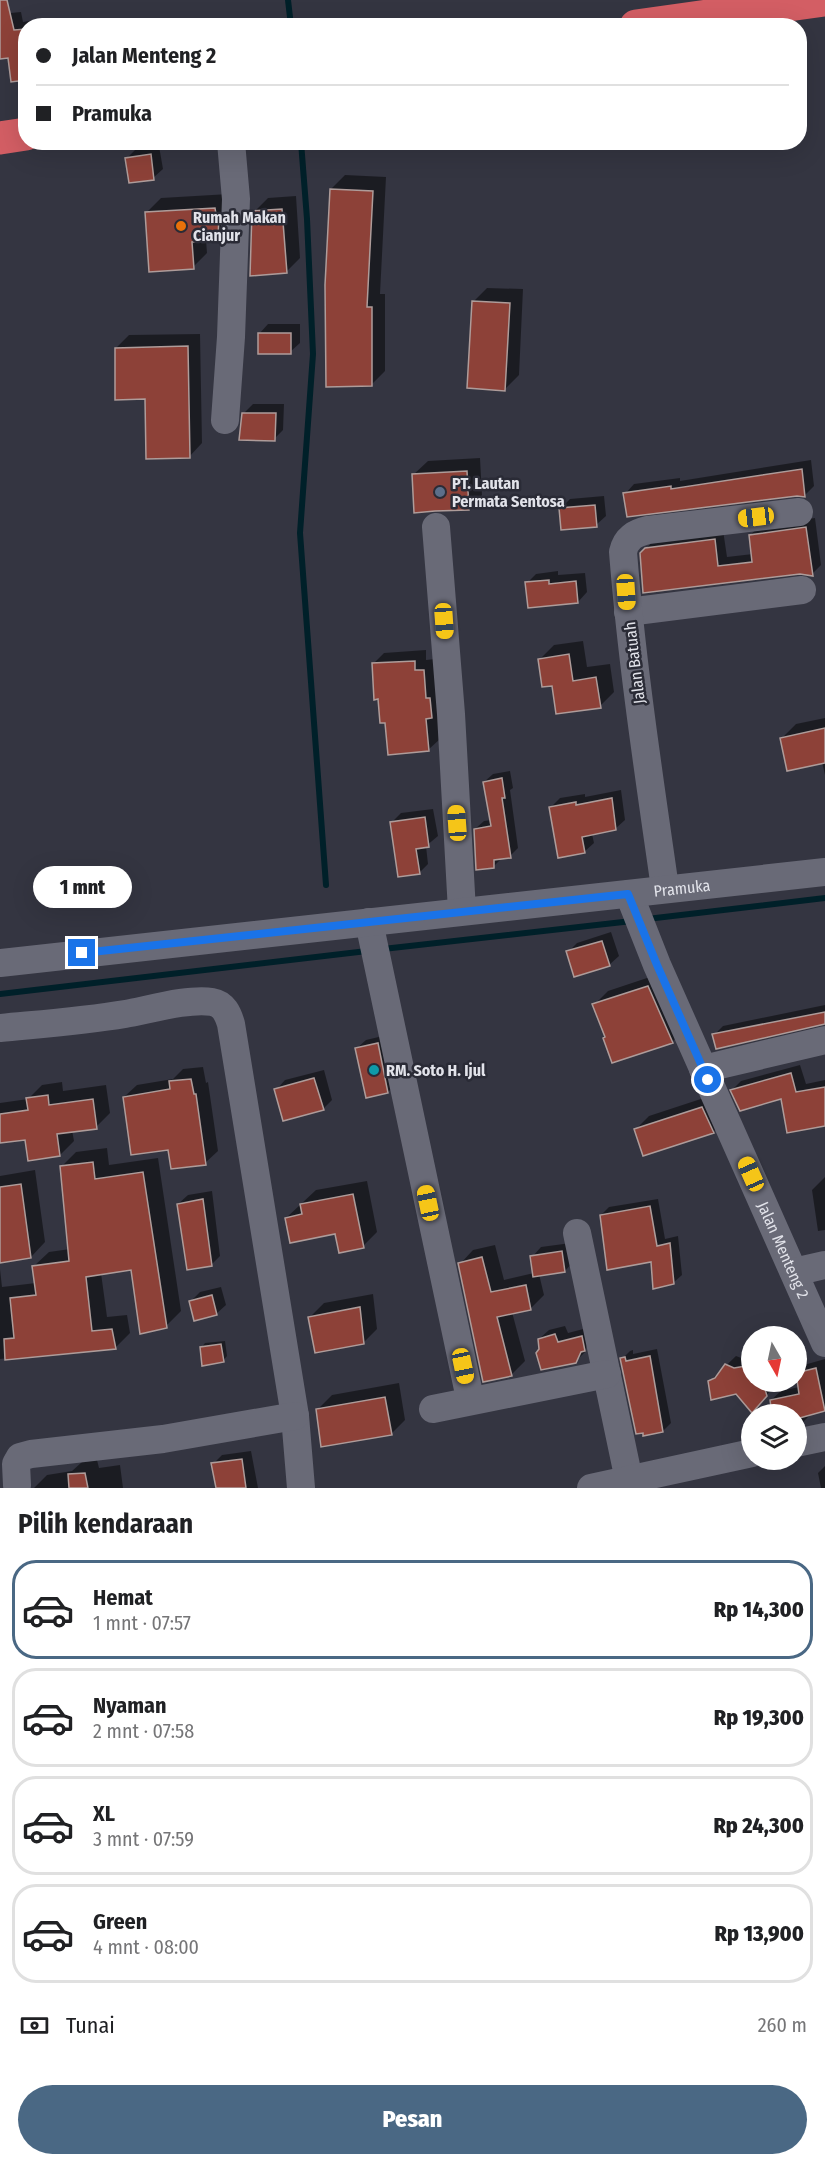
<!DOCTYPE html>
<html lang="id">
<head>
<meta charset="utf-8">
<style>
	:root { --surface:#fff; --page:#f2f2f2; --text:#202124; --muted:#757577; --line:#e0e0e0; --accent:#4a6884 }
	body { margin:0; font-family:"Fira Sans Condensed",sans-serif; background:var(--page); color:var(--text); height:100vh; display:flex; flex-direction:column; font-size:22px; white-space:nowrap }
	* { box-sizing:border-box; margin:0 }
	p { font-size:20px; color:var(--muted) }
	.icon { flex:none; width:33px; height:33px; fill:none; stroke:currentColor; stroke-width:2; stroke-linecap:round; stroke-linejoin:round }
	.map { position:relative; height:1488px; overflow:hidden }
	.drawer { display:flex; flex-direction:column; background:var(--surface); flex:1 }
	.drawer>* { flex:none }
	.banner { position:absolute; left:18px; top:18px; width:789px; height:132px; border-radius:24px; box-shadow:0 6px 24px #0002; display:grid; align-content:center; height:132px; padding:0 18px; background:var(--surface) }
	.needle { width:39px; rotate:171deg }
	.controls { position:absolute; left:741px; top:1326px; display:grid; gap:12px }
	.controls a { display:grid; place-items:center; width:66px; height:66px; border-radius:50%; background:var(--surface); box-shadow:0 6px 24px #0002; font-size:30px }
	.end { position:absolute; width:27px; height:27px; margin:-14px; border:8px solid #1a73e8; background:#fff; box-shadow:0 0 0 3px #fff }
	.from { border-radius:50% }
	.bubble { position:absolute; height:42px; border-radius:21px; background:var(--surface); box-shadow:0 6px 24px #0002; font-size:20px; font-weight:800; line-height:42px; text-align:center }
	.car { position:absolute; width:18px; height:36px; margin:-18px -9px; border-radius:8px; box-shadow:0 0 4px 2px #0007; background:linear-gradient(#f5c518 24%,#345 0 40%,#f5c518 0 76%,#345 0 86%,#f5c518 0) }
	.banner b { display:flex; align-items:center; gap:21px; height:57px; font-size:22px }
	.banner b+b { border-top:2px solid var(--line) }
	.banner i { width:15px; height:15px; background:var(--text) }
	ul { padding:0; list-style:none }
	li { display:flex; align-items:center; gap:18px; height:99px; margin:0 12px 9px; padding:0 6px; border:3px solid var(--line); border-radius:24px }
	li div { flex:1 }
	li b { display:block; font-size:22px }
	li em { font-style:normal; font-weight:800 }
	li.on { border-color:var(--accent) }
	li>.icon { width:54px; height:54px; stroke-width:1.5 }
	h2 { padding:0 18px; font-size:27px; line-height:72px }
	.pay { display:flex; align-items:center; gap:15px; height:66px; padding:0 18px; font-size:22px }
	.pay p { margin-inline-start:auto }
	.cta { display:flex; gap:12px; margin-top:auto; padding:12px 18px }
	.cta a { flex:1; height:69px; border-radius:36px; background:var(--accent); color:#fff; font-size:24px; font-weight:800; line-height:69px; text-align:center }
	.map>svg:first-child { display:block }
</style>
</head>
<body>
<div class="map">
<svg width="825" height="1488" viewBox="0 0 825 1488">
	<rect width="100%" height="100%" fill="#343541"/>
	<path fill="#0007" d="M21,12L23,22L35,20V26H26V78L9,57H0V14Z
		M159,146L163,169L153,178L127,158L136,149Z
		M345,175L386,177L380,294H385V371L371,385L331,189Z
		M229,194L231,225L217,239L206,240L207,253L193,267L147,212L161,198Z
		M296,196L300,258L286,272L254,212L268,198Z
		M487,288L523,289L519,375L505,389L473,302Z
		M268,324H300V343L290,352L259,334Z
		M200,334L202,443L189,457L146,398L116,348L129,335Z
		M253,404H284L283,430L274,439L244,413Z
		M480,458L482,495L468,509L413,475L428,461Z
		M811,460L814,486L805,495L625,494L634,484L680,478V481Z
		M604,496L606,516L596,525L561,508L570,499Z
		M815,518L821,565L812,574L800,572L645,592L642,553L654,540L723,530L727,557L753,554L750,535L760,526Z
		M558,571V575L585,573L587,592L578,602L527,583L536,574Z
		M583,641L587,667L610,664L614,692L600,706L553,684L540,659L554,645Z
		M426,650V660L435,659L440,739L428,750L386,721L373,664L384,653Z
		M825,718V775L822,762L782,738L796,724Z
		M510,771L513,788L510,790L518,848L510,856L502,858L494,866L475,829L484,821L491,820L484,782L493,774Z
		M621,790L625,820L615,829L592,834L594,843L584,852L550,808L560,798L585,794V797Z
		M433,809L438,836L426,846L428,864L419,873L392,822L401,813Z
		M611,932L619,956L609,965L568,952L577,943Z
		M662,973L687,1027L673,1041L613,1061L606,1037L594,1005L608,991Z
		M825,1005V1023L714,1035L723,1026Z
		M387,1035L397,1083L388,1092L356,1049L366,1040Z
		M800,1065L806,1084L825,1080V1125L782,1097L732,1090L741,1081Z
		M203,1067L206,1083L208,1082L218,1151L205,1163L169,1148L124,1097L137,1085L173,1079L183,1069Z
		M324,1070L332,1100L323,1109L276,1090L285,1080Z
		M62,1082L63,1091L106,1085L110,1113L96,1127L72,1130L74,1141L60,1155L26,1138L0,1142V1103L28,1099L42,1085Z
		M716,1094L727,1118L713,1132L635,1130L649,1116Z
		M107,1148L109,1165L158,1158L181,1311L166,1326L132,1269L101,1273L107,1317L127,1315L130,1333L115,1348L0,1359V1269L2,1287L36,1283L34,1266L49,1252L70,1249L61,1167L76,1152Z
		M35,1170L45,1242L31,1257L0,1261V1176Z
		M825,1177V1230L818,1231L812,1190Z
		M367,1181L377,1232L363,1246L336,1232L286,1218L316,1190Z
		M212,1191L220,1256L211,1265L178,1204L188,1195Z
		M658,1199L665,1239L678,1236L682,1275L673,1283L653,1260L601,1215L609,1207Z
		M571,1243L574,1261L565,1271L539,1274L544,1295L530,1309L512,1312L525,1361L511,1375L460,1264L473,1250L495,1245L504,1280L534,1273L532,1257L541,1247Z
		M221,1287L226,1305L216,1314L191,1301L200,1292Z
		M373,1294L377,1329L363,1343L310,1317L324,1303Z
		M565,1326L568,1333L591,1327L585,1352L575,1362L539,1339L549,1330Z
		M225,1341L227,1356L223,1361L201,1348L205,1343Z
		M657,1349L671,1423L663,1431L622,1359L630,1351L633,1350V1354Z
		M736,1356L744,1359L752,1358V1382H774L775,1385L761,1402L710,1381Z
		M825,1359V1410L811,1414L801,1424L796,1425V1414H774L771,1400L781,1391L799,1387L796,1373L804,1365Z
		M399,1383L405,1420L391,1434L318,1409L332,1395Z
		M251,1451L258,1488H217L213,1464L222,1455Z
		M97,1460L99,1468L120,1465L123,1488H34L47,1475L72,1471L82,1462Z
		M825,1466V1488H821L818,1473Z"/>
	<g fill="none" stroke-linecap="round" stroke-linejoin="round">
		<path stroke="#002029" stroke-width="6" d="M288,0L291,26
			M301,142L307,219L313,354L300,533L326,885
			M647,919L825,898
			M383,949L632,921
			M0,994L367,951"/>
	</g>
	<path fill="#8d4138" stroke="#ae9c9a" stroke-width="1.5" d="M0,0H7L14,30L26,29V80L11,82L8,58L0,59Z
		M151,154L154,180L129,183L125,158Z
		M330,189L373,191L367,307H372V386L326,387L325,285Z
		M215,208L216,214H219L218,240L192,242L194,269L149,272L145,212Z
		M282,209L287,273L250,276L252,211Z
		M472,301L510,303L505,391L467,388Z
		M258,333H291V354H258Z
		M188,346L190,458L146,459L145,399L115,400V348Z
		M242,413H276L275,441L239,440Z
		M802,469L805,497L797,496L627,517L623,493L671,486V489Z
		M467,471L469,510L435,511L414,513L412,474Z
		M595,505L597,527L561,530L559,508Z
		M806,527L813,576L800,574L643,593L640,553L645,548L715,539L718,566L752,562L749,535Z
		M549,580V584L576,581L578,603L528,608L525,582Z
		M569,654L573,681L596,677L601,708L556,714L552,686L542,687L538,659Z
		M415,661V670H424L426,698H430L432,718L426,719L429,751L388,755L385,723H380L378,699L374,700L372,663Z
		M825,728V763L787,771L780,738Z
		M502,778L505,798H502L511,858L494,860V868L476,870L474,829L491,826L483,782Z
		M612,798L616,830L582,837L585,853L558,858L549,807L576,802V805Z
		M425,817L429,847L416,849L420,874L398,877L390,822Z
		M602,941L610,966L574,977L566,951Z
		M648,986L673,1043L612,1063L603,1038L605,1037L592,1004Z
		M825,1012V1024L716,1049L712,1034Z
		M378,1043L388,1093L366,1098L355,1048Z
		M791,1073L796,1092L825,1087V1126L787,1133L781,1099L740,1111L730,1090Z
		M314,1078L324,1110L283,1121L274,1089Z
		M191,1079L194,1094H196L206,1165L171,1169L168,1150L131,1155L123,1097L170,1089L169,1081Z
		M48,1095L49,1105L93,1099L97,1129L57,1134L60,1156L28,1161L25,1140L0,1143V1114L28,1110L26,1098Z
		M702,1107L714,1133L643,1156L634,1129Z
		M93,1162L95,1179L143,1172L167,1328L140,1334L131,1270L86,1277L92,1331L112,1329L116,1349L5,1360L4,1339L14,1338L10,1298L36,1295L32,1266L69,1261L60,1166Z
		M21,1184L31,1258L0,1263V1187Z
		M353,1194L364,1248L339,1253L335,1234L290,1243L285,1218L302,1214L300,1204Z
		M203,1199L212,1266L187,1270L177,1204Z
		M650,1206L657,1246L670,1243L674,1284L653,1289L651,1262L607,1270L600,1215Z
		M562,1251L565,1272L533,1277L530,1256Z
		M482,1257L491,1292L526,1285L531,1310L497,1317L512,1376L483,1382L458,1263Z
		M212,1295L217,1315L194,1321L189,1301Z
		M360,1307L364,1344L315,1353L308,1317Z
		M555,1334L558,1342L582,1336L585,1351L581,1352L576,1363L541,1370L536,1353L539,1349L538,1339Z
		M221,1344L224,1362L202,1366L200,1347Z
		M650,1356L663,1432L643,1436V1433L636,1434L620,1358L625,1357L626,1361Z
		M725,1364L734,1368L752,1365V1382H763L767,1396L752,1413L736,1394L711,1400L708,1381L715,1378Z
		M816,1368L825,1411L796,1419V1414H772L770,1400L799,1394L796,1373Z
		M385,1397L392,1435L321,1447L316,1409Z
		M242,1459L246,1488H216L211,1463Z
		M85,1473L88,1488H69L68,1474Z"/>
	<g fill="none" stroke-linecap="round" stroke-linejoin="round">
		<g stroke="#696a77" stroke-width="28">
			<path d="M225,420L231,337L236,199L231,142"/>
			<path d="M436,527L451,714L462,911"/>
			<path d="M628,612L802,590"/>
			<path d="M665,888C649,776 632,665 623,552C626,538 635,533 648,530L799,512"/>
			<path id="s1" d="M629,894L657,965L825,1343"/>
			<path d="M369,922L468,1389"/>
			<path id="s2" d="M0,963L825,872"/>
			<path d="M0,1028C41,1024 83,1021 125,1014C148,1010 189,998 212,1002C224,1004 228,1014 231,1024L295,1416L301,1488"/>
			<path d="M703,1069L825,1040"/>
			<path d="M577,1233L629,1480"/>
			<path d="M794,1272L825,1265"/>
			<path d="M433,1409L607,1374"/>
			<path d="M796,1443L825,1437"/>
			<path d="M17,1485L16,1464L20,1457L31,1454L163,1439L295,1416"/>
			<path d="M591,1488L752,1453"/>
		</g>
		<path stroke="#d35e64" stroke-width="33" d="M636,26L823,0
			M0,138L26,134"/>
	</g>
	<g fill="none" stroke-linecap="round" stroke-linejoin="round">
		<path stroke="#1a73e8" stroke-width="8" d="M82,953L628,894L657,965L708,1080"/>
	</g>
	<circle fill="#e8710a" stroke="#2a2b36" stroke-width="2" cx="181" cy="226" r="6"/>
	<circle fill="#5c6f8a" stroke="#2a2b36" stroke-width="2" cx="440" cy="492" r="6"/>
	<circle fill="#0f9aa8" stroke="#2a2b36" stroke-width="2" cx="374" cy="1070" r="6"/>
	<g text-anchor="middle" stroke-width="5" stroke-linejoin="round" paint-order="stroke">
		<g font-size="16" font-weight="bold" fill="#e2e3ea" stroke="#2a2b36" text-anchor="start">
			<text x="193" y="223">Rumah Makan<tspan x="193" dy="18">Cianjur</tspan></text>
			<text x="452" y="489">PT. Lautan<tspan x="452" dy="18">Permata Sentosa</tspan></text>
			<text x="386" y="1076">RM. Soto H. Ijul</text>
		</g>
		<g font-size="16" fill="#e2e3ea" stroke="#2a2b36">
			<text transform="translate(634 663) rotate(-97)" y="6">Jalan Batuah</text>
			<text dy="6" stroke="none"><textPath href="#s2" startOffset="686">Pramuka</textPath></text>
			<text dy="6" stroke="none"><textPath href="#s1" startOffset="388">Jalan Menteng 2</textPath></text>
		</g>
	</g>
</svg>
<div class="controls">
<a><svg class="needle" viewBox="-14 -14 28 28"><path d="M0-13l5 13h-10z" fill="#e53935"/><path d="M0 13l5-13h-10z" fill="#757577"/></svg></a>
<a><svg class="icon" aria-label="layers" viewBox="0 0 24 24"><path d="M12 4l9 5-9 5-9-5zM3 14l9 5 9-5"/></svg></a>
</div>
<i class="end from" style="left:708px;top:1080px"></i>
<i class="end" style="left:82px;top:953px"></i>
<div class="bubble" style="left:33px;top:866px;width:99px">1 mnt</div>
<i class="car" style="left:756px;top:517px;rotate:263deg"></i>
<i class="car" style="left:626px;top:592px;rotate:176deg"></i>
<i class="car" style="left:444px;top:621px;rotate:176deg"></i>
<i class="car" style="left:457px;top:823px;rotate:356deg"></i>
<i class="car" style="left:751px;top:1174px;rotate:336deg"></i>
<i class="car" style="left:428px;top:1203px;rotate:348deg"></i>
<i class="car" style="left:463px;top:1366px;rotate:168deg"></i>
<div class="banner">
<b><i class="from"></i>Jalan Menteng 2</b>
<b><i></i>Pramuka</b>
</div>
</div>
<section class="drawer">
<h2>Pilih kendaraan</h2>
<ul>
<li class="on"><svg class="icon" aria-label="car" viewBox="0 0 24 24"><path d="M5 17H2v-5l4-1 3-4h7l3 4 3 1v5h-3M9 17h6M6 11h13"/><circle cx="7" cy="17" r="2"/><circle cx="17" cy="17" r="2"/></svg><div><b>Hemat</b><p>1 mnt · 07:57</p></div><em>Rp 14,300</em></li>
<li><svg class="icon" aria-label="car" viewBox="0 0 24 24"><path d="M5 17H2v-5l4-1 3-4h7l3 4 3 1v5h-3M9 17h6M6 11h13"/><circle cx="7" cy="17" r="2"/><circle cx="17" cy="17" r="2"/></svg><div><b>Nyaman</b><p>2 mnt · 07:58</p></div><em>Rp 19,300</em></li>
<li><svg class="icon" aria-label="car" viewBox="0 0 24 24"><path d="M5 17H2v-5l4-1 3-4h7l3 4 3 1v5h-3M9 17h6M6 11h13"/><circle cx="7" cy="17" r="2"/><circle cx="17" cy="17" r="2"/></svg><div><b>XL</b><p>3 mnt · 07:59</p></div><em>Rp 24,300</em></li>
<li><svg class="icon" aria-label="car" viewBox="0 0 24 24"><path d="M5 17H2v-5l4-1 3-4h7l3 4 3 1v5h-3M9 17h6M6 11h13"/><circle cx="7" cy="17" r="2"/><circle cx="17" cy="17" r="2"/></svg><div><b>Green</b><p>4 mnt · 08:00</p></div><em>Rp 13,900</em></li>
</ul>
<div class="pay"><svg class="icon" aria-label="cash" viewBox="0 0 24 24"><path d="M3 7h18v10H3z"/><circle cx="12" cy="12" r="2"/></svg>Tunai<p>260 m</p></div>
<div class="cta"><a>Pesan</a></div>
</section>
</body>
</html>
